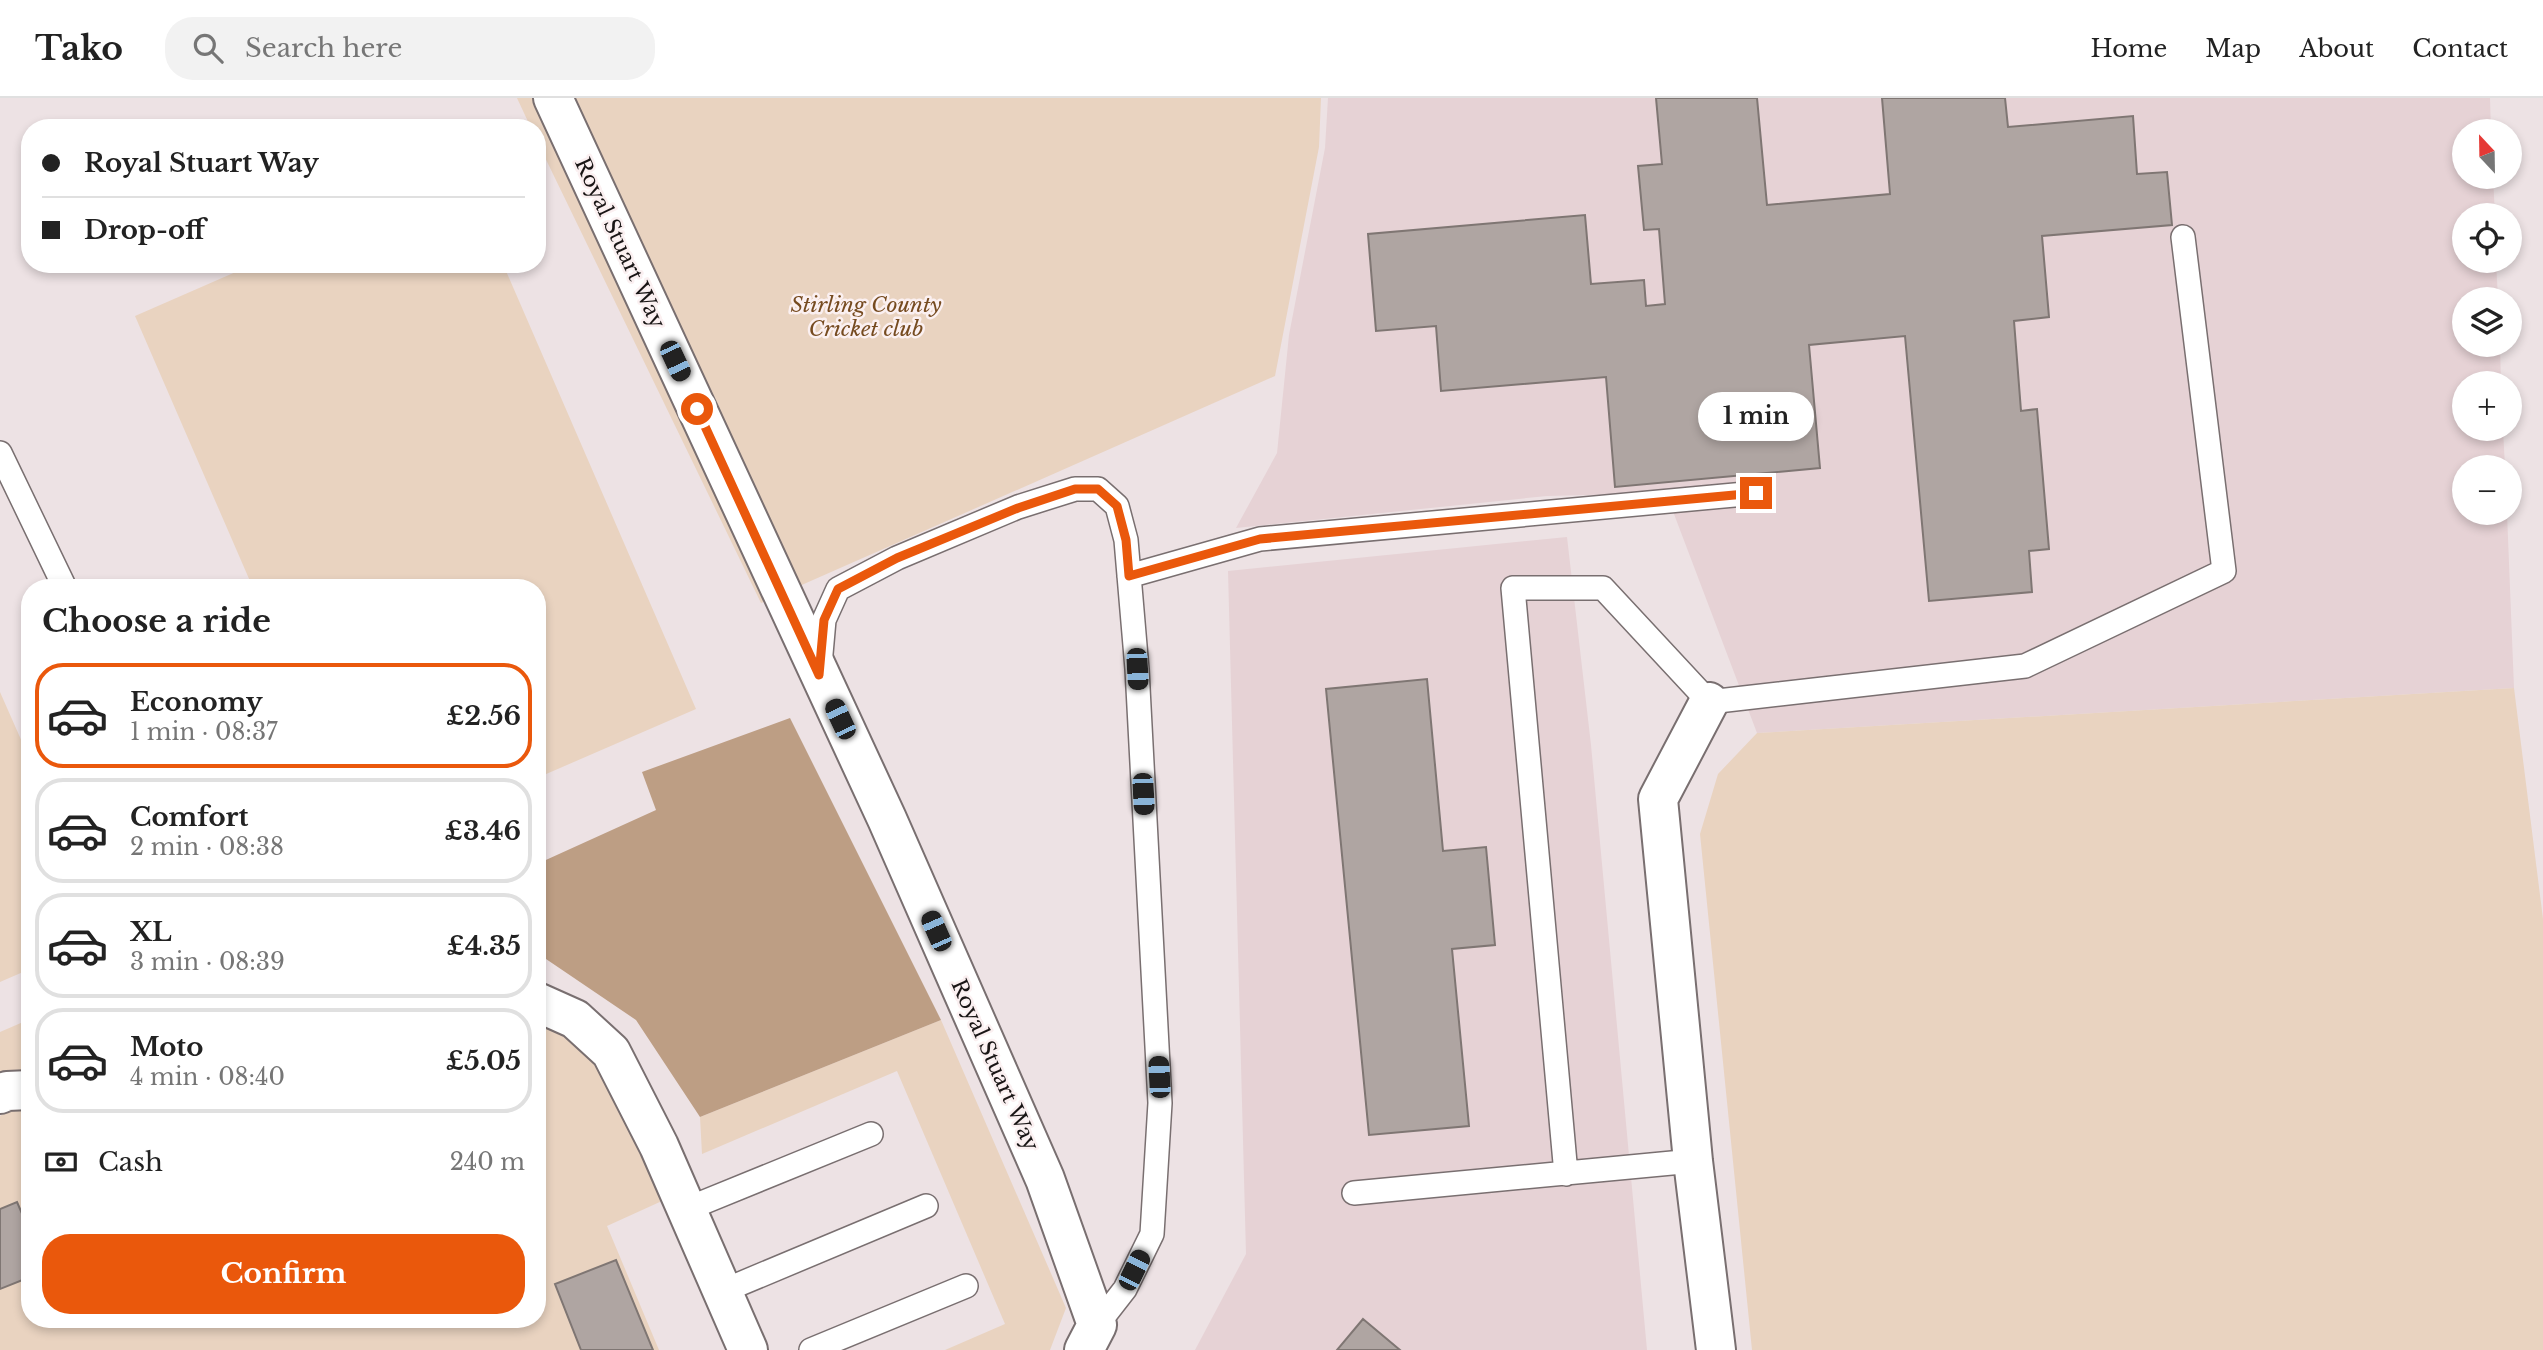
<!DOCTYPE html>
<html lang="en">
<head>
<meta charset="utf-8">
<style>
	:root { --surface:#fff; --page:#f2f2f2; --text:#222; --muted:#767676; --line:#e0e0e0; --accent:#ea580c }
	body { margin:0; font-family:"Libre Baskerville",serif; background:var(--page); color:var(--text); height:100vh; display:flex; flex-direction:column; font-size:26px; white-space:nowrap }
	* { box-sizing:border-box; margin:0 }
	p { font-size:23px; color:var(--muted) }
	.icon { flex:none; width:38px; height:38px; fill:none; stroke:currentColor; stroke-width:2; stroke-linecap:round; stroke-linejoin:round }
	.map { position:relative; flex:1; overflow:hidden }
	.sheet { position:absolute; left:21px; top:481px; width:525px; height:749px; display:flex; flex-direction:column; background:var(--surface); border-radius:28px; box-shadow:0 4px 10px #0003 }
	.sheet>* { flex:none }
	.hud { position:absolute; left:21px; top:21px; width:525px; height:154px; border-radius:28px; box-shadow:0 4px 10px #0003; display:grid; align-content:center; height:154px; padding:0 21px; background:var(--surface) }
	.needle { width:46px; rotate:338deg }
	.fabs { position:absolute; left:2452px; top:21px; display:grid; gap:14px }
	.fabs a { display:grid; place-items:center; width:70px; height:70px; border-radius:50%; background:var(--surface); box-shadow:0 4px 10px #0003; font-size:35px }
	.end { position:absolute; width:32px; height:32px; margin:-16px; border:9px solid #ea580c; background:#fff; box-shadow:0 0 0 4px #fff }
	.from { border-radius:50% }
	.bubble { position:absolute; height:49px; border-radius:24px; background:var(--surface); box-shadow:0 4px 10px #0003; font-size:23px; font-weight:700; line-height:49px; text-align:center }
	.car { position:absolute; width:21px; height:42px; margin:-21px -10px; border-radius:9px; box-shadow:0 0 5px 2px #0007; background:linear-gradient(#222 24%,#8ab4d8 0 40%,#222 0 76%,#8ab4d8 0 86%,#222 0) }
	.hud b { display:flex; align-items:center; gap:24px; height:66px; font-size:26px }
	.hud b+b { border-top:2px solid var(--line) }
	.hud i { width:18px; height:18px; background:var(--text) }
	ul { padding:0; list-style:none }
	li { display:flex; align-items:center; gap:21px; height:105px; margin:0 14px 10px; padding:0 7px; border:4px solid var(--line); border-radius:28px }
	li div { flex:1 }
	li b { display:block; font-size:26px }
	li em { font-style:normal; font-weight:700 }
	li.active { border-color:var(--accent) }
	li>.icon { width:63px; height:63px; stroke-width:1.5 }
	h2 { padding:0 21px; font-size:32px; line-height:84px }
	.pay { display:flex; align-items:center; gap:18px; height:77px; padding:0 21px; font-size:26px }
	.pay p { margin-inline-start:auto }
	.primary-button { display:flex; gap:14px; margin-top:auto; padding:14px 21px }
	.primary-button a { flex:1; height:80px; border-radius:28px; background:var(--accent); color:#fff; font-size:28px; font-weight:700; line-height:80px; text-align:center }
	header { display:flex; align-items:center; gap:42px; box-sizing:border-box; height:98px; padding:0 35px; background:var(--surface); border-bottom:2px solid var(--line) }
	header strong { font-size:33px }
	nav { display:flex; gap:38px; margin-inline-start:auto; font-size:24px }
	.search { width:490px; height:63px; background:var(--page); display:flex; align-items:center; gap:18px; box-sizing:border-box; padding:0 24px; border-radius:28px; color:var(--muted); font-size:26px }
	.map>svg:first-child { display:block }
</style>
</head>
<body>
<header>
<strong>Tako</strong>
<div class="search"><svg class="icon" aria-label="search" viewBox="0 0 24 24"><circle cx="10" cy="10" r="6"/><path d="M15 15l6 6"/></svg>Search here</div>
<nav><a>Home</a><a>Map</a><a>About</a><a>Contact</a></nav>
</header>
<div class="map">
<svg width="2543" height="1252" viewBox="0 0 2543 1252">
	<rect width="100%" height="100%" fill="#ede2e4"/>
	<path fill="#e6d2d5" d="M1328,0H2490L2491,33H2464V79H2493L2495,117H2464V163H2496L2498,201H2464V247H2500L2501,285H2464V331H2503L2505,369H2464V415H2507L2514,590L1757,635L1666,395L1547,398L1236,430L1277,355L1289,237L1325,50Z
		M1567,439L1591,647L1647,1252H1195L1246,1156L1228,473Z"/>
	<path fill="#e9d3c0" d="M517,0H1321L1319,49L1275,278L761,505L537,43V30H531Z
		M254,166H503L696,611L537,680V490H253L135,218Z
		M2514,590L2543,821V1252H1752L1700,736L1718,676L1757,635Z
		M0,594L30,662V871L0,884Z
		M30,921V986L0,992V934Z
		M941,922L1066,1210L1050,1252H945L1005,1226L897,973L702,1056L700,1019Z
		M537,925L562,933L608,963L673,1098L607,1128L659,1252H0V1018L14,1009L30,1010V1222H537Z"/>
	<path fill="#bd9e84" d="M790,620L941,922L700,1019L636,922L546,861L537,858V766L656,712L642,674Z"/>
	<path fill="#afa5a2" stroke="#7f7673" stroke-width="2" d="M1656,0H1757L1767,107L1890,96L1882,0H2005L2008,29L2133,18L2137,76L2167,74L2172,127L2042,138L2049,219L2014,223L2021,313L2037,311L2049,451L2029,453L2032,494L1929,503L1905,238L1809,247L1820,370L1615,389L1606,279L1441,293L1436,228L1376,233L1368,136L1585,117L1591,186L1644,182L1646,208L1665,206L1659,131L1644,132L1638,68L1662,66Z
		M1427,581L1443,753L1486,749L1495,847L1452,851L1469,1028L1369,1037L1326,591Z
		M17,1104L30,1134V1179L0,1191V1111Z
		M616,1162L653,1252H581L555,1186Z
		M1363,1221L1400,1252H1337Z"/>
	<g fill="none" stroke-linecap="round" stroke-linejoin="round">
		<g stroke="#796f70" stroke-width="26">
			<path id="lane" d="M0,355L65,490
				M1129,478L1260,441L1756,395
				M820,567L824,522L838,491L897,460L1018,409L1075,391H1098L1117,408L1126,442L1137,571L1160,1005L1152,1136L1125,1191L1097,1227
				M1566,1076L1513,490H1603L1709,604L2025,568L2224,473L2183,139
				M1354,1095L1693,1063
				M687,1111L871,1036
				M723,1193L926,1108
				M811,1252L966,1188"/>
		</g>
		<g stroke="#796f70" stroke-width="42">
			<path id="street" d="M553,0L887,721L1045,1081L1097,1227L1084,1252
				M1709,604L1658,701L1693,1063L1716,1252
				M537,904L575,921L611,954L659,1048L748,1252
				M0,996L7,993L30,992"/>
		</g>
		<use href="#lane" stroke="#fff" stroke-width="23"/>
		<use href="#street" stroke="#fff" stroke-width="38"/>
	</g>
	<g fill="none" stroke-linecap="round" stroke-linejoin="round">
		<path stroke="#ea580c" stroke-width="9" d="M697,311L819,577L824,522L838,491L897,460L1018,410L1075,391H1098L1117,408L1126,442L1129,478L1260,441L1756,395"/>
	</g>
	<g text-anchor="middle" stroke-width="5" stroke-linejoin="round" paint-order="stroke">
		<g font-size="21" fill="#191515" stroke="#fbf0f1">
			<text transform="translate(620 145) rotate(65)" y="7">Royal Stuart Way</text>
			<text transform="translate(995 967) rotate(66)" y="7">Royal Stuart Way</text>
		</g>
		<g font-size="21" font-style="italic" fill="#764b20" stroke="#fbf0f1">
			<text x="866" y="214">Stirling County<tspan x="866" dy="24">Cricket club</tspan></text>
		</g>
	</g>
</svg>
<div class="fabs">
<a><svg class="needle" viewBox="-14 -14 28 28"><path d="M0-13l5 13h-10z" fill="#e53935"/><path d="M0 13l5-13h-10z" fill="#767676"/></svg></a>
<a><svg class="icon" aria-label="locate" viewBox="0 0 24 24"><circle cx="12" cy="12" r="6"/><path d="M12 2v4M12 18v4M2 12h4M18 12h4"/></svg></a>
<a><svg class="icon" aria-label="layers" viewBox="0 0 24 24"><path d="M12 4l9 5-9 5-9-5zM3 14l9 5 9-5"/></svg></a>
<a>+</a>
<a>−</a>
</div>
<i class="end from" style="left:697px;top:311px"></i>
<i class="end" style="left:1756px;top:395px"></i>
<div class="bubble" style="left:1698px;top:294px;width:116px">1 min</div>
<i class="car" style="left:675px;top:263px;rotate:155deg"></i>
<i class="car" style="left:1137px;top:571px;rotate:177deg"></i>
<i class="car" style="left:840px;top:621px;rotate:335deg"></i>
<i class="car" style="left:1143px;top:696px;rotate:177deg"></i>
<i class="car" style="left:936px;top:833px;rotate:336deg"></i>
<i class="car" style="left:1159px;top:979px;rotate:357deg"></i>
<i class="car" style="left:1134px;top:1172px;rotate:26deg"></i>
<div class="hud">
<b><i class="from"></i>Royal Stuart Way</b>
<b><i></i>Drop-off</b>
</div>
<section class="sheet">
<h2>Choose a ride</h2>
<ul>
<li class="active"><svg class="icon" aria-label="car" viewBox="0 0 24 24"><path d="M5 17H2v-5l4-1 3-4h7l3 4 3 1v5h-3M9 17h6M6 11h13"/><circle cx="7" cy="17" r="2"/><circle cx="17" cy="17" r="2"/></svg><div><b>Economy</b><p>1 min · 08:37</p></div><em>£2.56</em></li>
<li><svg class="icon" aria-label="car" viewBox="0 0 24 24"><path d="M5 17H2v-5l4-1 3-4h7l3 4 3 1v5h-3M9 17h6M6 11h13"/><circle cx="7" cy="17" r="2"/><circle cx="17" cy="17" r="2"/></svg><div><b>Comfort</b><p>2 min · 08:38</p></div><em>£3.46</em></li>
<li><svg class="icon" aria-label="car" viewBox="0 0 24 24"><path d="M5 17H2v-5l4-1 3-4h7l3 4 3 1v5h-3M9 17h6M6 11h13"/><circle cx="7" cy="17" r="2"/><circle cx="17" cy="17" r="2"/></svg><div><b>XL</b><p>3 min · 08:39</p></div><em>£4.35</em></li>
<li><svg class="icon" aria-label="car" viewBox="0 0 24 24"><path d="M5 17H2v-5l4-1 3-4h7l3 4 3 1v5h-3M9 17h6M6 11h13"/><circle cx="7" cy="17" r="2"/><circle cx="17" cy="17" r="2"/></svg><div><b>Moto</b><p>4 min · 08:40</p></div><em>£5.05</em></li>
</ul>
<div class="pay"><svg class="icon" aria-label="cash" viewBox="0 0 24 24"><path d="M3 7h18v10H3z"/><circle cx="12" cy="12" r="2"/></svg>Cash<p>240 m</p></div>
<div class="primary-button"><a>Confirm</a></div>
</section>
</div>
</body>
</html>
